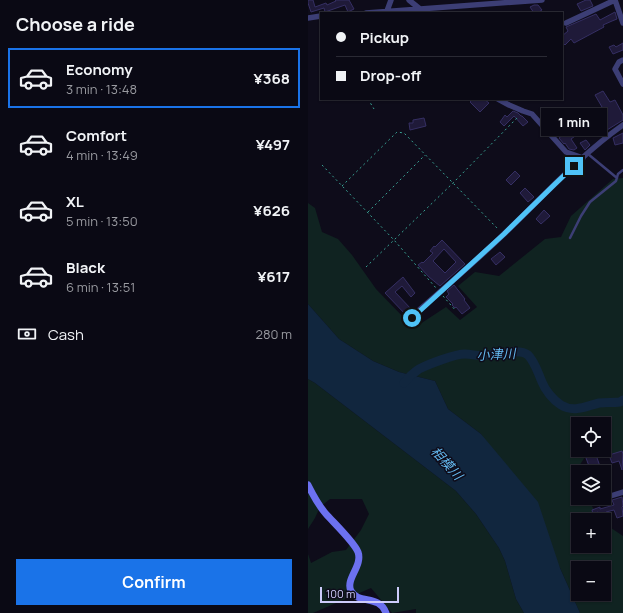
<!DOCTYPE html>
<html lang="en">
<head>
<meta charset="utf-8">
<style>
	:root { --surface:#0a0914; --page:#181722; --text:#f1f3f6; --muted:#999aa0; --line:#2a2a34; --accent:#1a73e8 }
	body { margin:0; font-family:Manrope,"Noto Sans JP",sans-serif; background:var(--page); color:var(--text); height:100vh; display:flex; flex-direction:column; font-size:15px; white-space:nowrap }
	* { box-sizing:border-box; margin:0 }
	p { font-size:13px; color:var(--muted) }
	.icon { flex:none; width:22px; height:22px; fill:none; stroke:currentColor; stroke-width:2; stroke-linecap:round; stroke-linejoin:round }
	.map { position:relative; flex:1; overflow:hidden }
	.details { display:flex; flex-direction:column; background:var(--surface); width:308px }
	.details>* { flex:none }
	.top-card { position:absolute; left:12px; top:12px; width:243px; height:88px; border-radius:0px; box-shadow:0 1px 3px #0004,0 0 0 1px var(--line); display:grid; align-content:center; height:88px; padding:0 16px; background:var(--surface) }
	.tools { position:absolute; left:263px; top:417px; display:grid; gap:8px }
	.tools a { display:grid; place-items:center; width:40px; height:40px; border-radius:0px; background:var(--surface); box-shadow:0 1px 3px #0004,0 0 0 1px var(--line); font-size:20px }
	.scale { position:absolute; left:12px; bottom:10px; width:79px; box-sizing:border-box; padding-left:4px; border:2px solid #cdcbfa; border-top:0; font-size:11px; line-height:14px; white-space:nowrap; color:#cdcbfa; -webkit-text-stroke:3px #0e0c1a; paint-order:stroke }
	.end { position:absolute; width:18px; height:18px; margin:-9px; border:5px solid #4fc3f7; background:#111; box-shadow:0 0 0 2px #111 }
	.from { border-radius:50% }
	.bubble { position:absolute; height:28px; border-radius:0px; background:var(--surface); box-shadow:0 1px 3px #0004,0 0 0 1px var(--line); font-size:13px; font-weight:700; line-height:28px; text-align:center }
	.top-card b { display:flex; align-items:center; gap:14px; height:38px; font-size:15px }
	.top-card b+b { border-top:1px solid var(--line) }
	.top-card i { width:10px; height:10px; background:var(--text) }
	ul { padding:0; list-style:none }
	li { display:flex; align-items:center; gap:12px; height:60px; margin:0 8px 6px; padding:0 8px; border:2px solid transparent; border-radius:0px }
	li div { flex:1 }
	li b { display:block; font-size:15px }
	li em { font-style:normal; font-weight:700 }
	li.active { border-color:var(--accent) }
	li>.icon { width:36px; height:36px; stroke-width:1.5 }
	h2 { padding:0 16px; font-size:18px; line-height:48px }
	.pay { display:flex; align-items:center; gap:10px; height:44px; padding:0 16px; font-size:15px }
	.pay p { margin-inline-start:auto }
	.action { display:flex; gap:8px; margin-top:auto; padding:8px 16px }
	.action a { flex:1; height:46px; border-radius:0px; background:var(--accent); color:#fff; font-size:16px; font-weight:700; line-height:46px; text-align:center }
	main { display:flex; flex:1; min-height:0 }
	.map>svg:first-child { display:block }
</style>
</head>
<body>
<main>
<section class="details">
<h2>Choose a ride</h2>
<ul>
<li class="active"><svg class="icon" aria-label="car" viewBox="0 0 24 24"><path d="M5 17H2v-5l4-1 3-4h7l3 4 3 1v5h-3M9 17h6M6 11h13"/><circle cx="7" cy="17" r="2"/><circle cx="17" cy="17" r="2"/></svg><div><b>Economy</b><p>3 min · 13:48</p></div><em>¥368</em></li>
<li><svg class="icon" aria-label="car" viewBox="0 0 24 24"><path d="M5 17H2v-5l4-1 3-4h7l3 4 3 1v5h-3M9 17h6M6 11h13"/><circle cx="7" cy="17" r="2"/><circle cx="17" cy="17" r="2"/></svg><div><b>Comfort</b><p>4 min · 13:49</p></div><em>¥497</em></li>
<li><svg class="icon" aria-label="car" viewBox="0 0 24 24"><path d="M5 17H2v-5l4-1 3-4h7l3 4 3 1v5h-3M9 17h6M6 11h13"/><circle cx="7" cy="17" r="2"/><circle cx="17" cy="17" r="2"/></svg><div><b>XL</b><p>5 min · 13:50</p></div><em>¥626</em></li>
<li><svg class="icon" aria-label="car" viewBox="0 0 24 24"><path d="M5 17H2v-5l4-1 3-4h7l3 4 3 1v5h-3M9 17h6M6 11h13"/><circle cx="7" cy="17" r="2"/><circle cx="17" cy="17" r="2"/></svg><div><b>Black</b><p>6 min · 13:51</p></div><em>¥617</em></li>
</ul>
<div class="pay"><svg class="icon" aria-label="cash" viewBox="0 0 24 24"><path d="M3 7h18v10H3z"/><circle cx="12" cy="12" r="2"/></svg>Cash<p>280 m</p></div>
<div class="action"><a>Confirm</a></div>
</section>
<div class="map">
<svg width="315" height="613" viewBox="0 0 315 613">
	<rect width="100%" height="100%" fill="#0e0c1a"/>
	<path fill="#102321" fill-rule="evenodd" d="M315,178V453L313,454L281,451L267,472L270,479V498H280L285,508L296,520H270V546H296V520L303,528L315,536V613H272L252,568L173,434L140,409L127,381L91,372L65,361L31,339L0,304V203L7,208L14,232L30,239L44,255L68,289L98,320L109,326L138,307L152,320L169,307L150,286L167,272L191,276L237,239L253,237L263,216L305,179ZM270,424H296V450H270ZM270,568H296V594H270Z
		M0,379L7,383L148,491L168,514L191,548L197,561L208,599L216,613H108V609L84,613L63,588L5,613H0V554L3,563L24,552L38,550L53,530L61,514L54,499H22L12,507L7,518L0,529Z"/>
	<path fill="#11263e" d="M0,304L31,339L65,361L91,372L127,381L140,409L173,434L230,502L252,568L272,613H216L208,599L197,561L191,548L168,514L148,491L7,383L0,379Z"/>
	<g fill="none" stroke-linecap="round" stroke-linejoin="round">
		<path stroke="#11263e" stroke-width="9" d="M96,383C100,378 105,373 111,369C121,364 147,354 157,354C165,354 171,357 179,355C189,354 212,348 220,355C227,362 230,373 234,382C237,390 245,400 253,405C266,413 278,406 291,403C298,402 305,403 312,402L315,400"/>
	</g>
	<path fill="#1f1a39" stroke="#352f63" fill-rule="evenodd" d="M0,0H5L7,7L18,3L19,5L28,1L27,0H41L46,9L40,12L37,5L17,12L16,8L3,12L0,3Z
		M278,0H282L285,6L273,11L269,4Z
		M226,5H230L234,10L229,13H226L222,7Z
		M307,12L309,19L304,21L295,25L296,27L266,43L263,39L257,45L254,42V36L260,31L258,27L288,14L292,20Z
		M315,43V50L305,54L301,47L306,45L308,47Z
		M295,91L302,102L307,100L315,115V120L299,130L291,119L272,130L273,132L263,139L269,148L266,150L261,149L257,143L256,144L251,138L273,121V120L294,107L287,95Z
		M165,99H176L181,103L172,112L162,102Z
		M205,111L210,113L213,116H214L220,122L215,126L206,116L196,126L192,122L197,115L199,117Z
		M116,118L118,126L102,130L101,123H105V120Z
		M315,133V143L307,145L305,138Z
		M278,140L282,145L277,150L272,143Z
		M207,171L212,176L203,185L198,180Z
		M217,188L226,197L220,202L212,193Z
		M236,210L242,216L233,224L228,219Z
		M134,240L157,264L132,286L121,277L110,265L114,262L115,263L125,253L122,251L126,246L127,247ZM136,249L148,262L137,273L125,261Z
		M192,252L197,257L188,265L183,259Z
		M95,277L107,293L103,297L94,286L87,292L104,310L100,314L99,316L77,293Z
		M146,285L157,299L156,300L162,308L154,314L148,307L147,308L144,305L145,304L138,297L141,294L139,291Z
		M314,451L315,454L314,470L311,461L304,463L301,455Z
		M288,455L294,472H267L281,466L278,458Z
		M314,497L315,506L314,507L315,516L309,518L306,510L298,512L301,521L296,522V520H292L290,512L285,514L284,510L292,507V509L306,505L304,500Z"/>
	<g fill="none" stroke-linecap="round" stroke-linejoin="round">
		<path stroke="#38a193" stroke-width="1" stroke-dasharray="2 3" stroke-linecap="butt" d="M60,99L66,109
			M14,165L86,240L128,288
			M34,186L89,132L96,133L191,230
			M60,212L117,155
			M58,267L145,183L211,116
			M135,296L148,311"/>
		<path stroke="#3c3e75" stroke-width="2.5" d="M280,154L309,178
			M262,238L273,216L282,202L308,181L310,174L315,170"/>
		<path stroke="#3c3e75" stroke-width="5.5" d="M101,0L112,9
			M307,0L315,23
			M79,11L83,0
			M58,13L234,0
			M0,18L13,16
			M258,23L307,0
			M315,60L311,62L307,69L315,84
			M190,99L201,105L215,111L224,114L258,152L275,158
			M103,317C134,290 166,263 196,234C235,197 271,156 315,125
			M296,498L315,492
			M285,501L295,498"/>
		<path stroke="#6c71f0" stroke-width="7" d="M0,485C5,495 11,506 18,514C26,523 46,542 50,552C55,566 37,579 43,591C51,605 71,594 78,613"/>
	</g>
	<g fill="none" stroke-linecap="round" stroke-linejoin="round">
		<path stroke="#4fc3f7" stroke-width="5" d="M104,318L196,234L247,184L266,166"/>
	</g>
	<g text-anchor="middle" stroke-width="3" stroke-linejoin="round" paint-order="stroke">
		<g font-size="13" font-style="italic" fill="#63b8ef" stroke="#0e0c1a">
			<text transform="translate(188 354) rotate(-3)" y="5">小津川</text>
			<text transform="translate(139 463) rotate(48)" y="5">相模川</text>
		</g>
	</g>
</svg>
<div class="tools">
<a><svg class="icon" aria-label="locate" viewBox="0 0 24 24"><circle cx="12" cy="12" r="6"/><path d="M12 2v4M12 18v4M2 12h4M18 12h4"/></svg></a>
<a><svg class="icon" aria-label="layers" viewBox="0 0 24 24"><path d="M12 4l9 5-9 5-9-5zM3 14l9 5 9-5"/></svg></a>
<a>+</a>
<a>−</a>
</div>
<div class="scale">100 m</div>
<i class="end from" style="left:104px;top:318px"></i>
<i class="end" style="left:266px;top:166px"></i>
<div class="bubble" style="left:233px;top:108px;width:66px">1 min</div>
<div class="top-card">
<b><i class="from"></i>Pickup</b>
<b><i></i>Drop-off</b>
</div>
</div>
</main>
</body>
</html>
